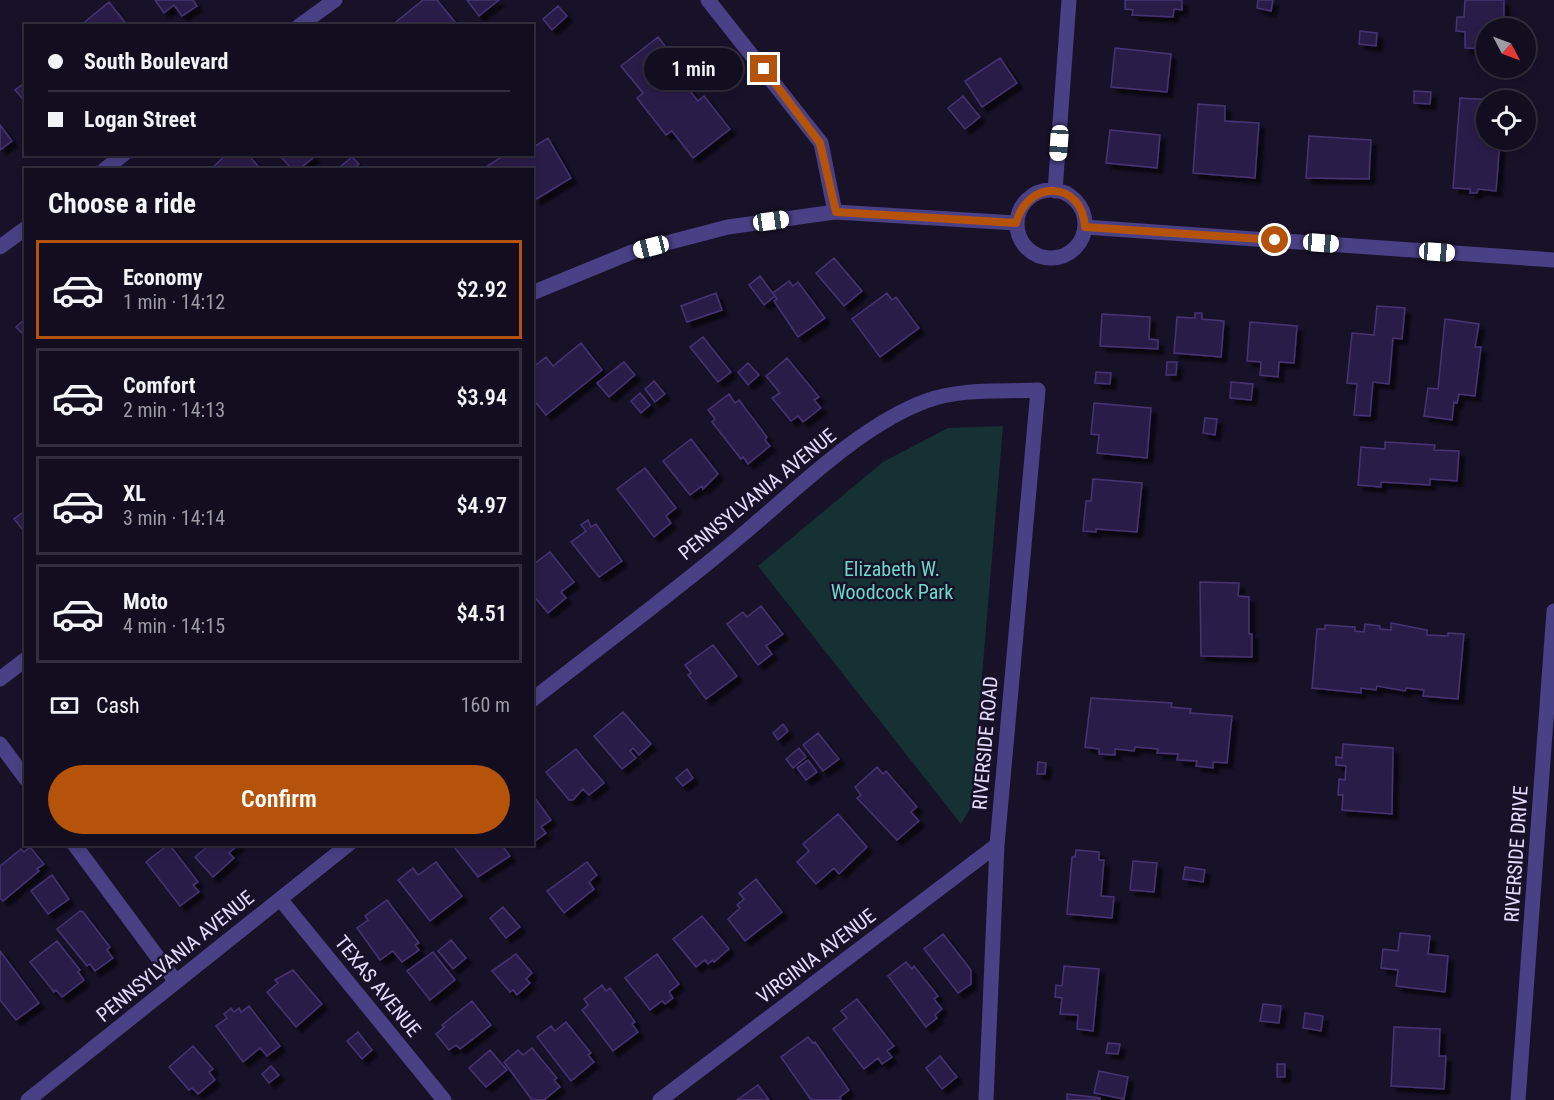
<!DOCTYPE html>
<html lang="en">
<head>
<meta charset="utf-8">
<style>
	:root { --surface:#120e1f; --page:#1b1728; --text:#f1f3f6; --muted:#9c9ca4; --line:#312e3d; --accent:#b45309 }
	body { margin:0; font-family:"Roboto Condensed",sans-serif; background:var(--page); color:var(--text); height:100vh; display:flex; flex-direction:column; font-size:22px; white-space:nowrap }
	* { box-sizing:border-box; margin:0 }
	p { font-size:20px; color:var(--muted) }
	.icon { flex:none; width:33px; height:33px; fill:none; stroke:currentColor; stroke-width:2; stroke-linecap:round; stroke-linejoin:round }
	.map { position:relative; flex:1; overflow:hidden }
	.drawer { position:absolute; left:24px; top:168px; width:510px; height:678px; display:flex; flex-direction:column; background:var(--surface); border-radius:0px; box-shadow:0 3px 9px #0003,0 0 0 2px var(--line) }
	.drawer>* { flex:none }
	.guide { position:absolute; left:24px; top:24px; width:510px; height:132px; border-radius:0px; box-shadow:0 3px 9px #0003,0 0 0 2px var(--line); display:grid; align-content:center; height:132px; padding:0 24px; background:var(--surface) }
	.needle { width:39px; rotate:131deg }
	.tools { position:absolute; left:1476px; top:18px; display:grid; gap:12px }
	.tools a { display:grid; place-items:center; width:60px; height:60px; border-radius:50%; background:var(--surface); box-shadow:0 3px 9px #0003,0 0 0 2px var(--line); font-size:30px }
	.end { position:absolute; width:27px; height:27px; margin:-14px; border:8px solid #b45309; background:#fff; box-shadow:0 0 0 3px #fff }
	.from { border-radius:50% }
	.bubble { position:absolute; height:42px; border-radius:21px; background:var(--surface); box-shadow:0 3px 9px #0003,0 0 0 2px var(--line); font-size:20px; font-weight:600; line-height:42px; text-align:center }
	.car { position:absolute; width:18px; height:36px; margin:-18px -9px; border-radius:8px; box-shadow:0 0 4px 2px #0007; background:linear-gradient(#fff 24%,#345 0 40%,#fff 0 76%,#345 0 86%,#fff 0) }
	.guide b { display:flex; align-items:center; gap:21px; height:57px; font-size:22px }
	.guide b+b { border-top:2px solid var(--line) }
	.guide i { width:15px; height:15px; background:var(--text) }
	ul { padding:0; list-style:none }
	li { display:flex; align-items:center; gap:18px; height:99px; margin:0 12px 9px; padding:0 12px; border:3px solid var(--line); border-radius:0px }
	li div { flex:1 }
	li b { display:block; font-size:22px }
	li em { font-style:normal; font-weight:600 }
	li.current { border-color:var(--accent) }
	li>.icon { width:54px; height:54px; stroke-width:1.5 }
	h2 { padding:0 24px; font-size:27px; line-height:72px }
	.pay { display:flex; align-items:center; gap:15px; height:66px; padding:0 24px; font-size:22px }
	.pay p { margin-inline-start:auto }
	.cta { display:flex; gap:12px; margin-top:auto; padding:12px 24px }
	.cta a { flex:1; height:69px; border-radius:36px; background:var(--accent); color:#fff; font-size:24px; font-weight:600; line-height:69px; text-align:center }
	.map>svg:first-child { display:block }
</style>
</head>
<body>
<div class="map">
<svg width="1554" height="1100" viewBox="0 0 1554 1100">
	<defs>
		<filter id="shadow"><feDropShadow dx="5.5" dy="5.5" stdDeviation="1.5" flood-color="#0009"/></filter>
	</defs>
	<rect width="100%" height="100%" fill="#181229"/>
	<path fill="#153133" d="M1003,426L971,807L961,824L758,566L883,462L948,428Z"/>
	<path fill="#2c1f49" stroke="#463373" stroke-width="1.5" filter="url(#shadow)" d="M155,0H193L197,6L182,16L174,5L164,13Z
		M423,0H437L455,22L452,26H391Z
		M467,0H499L479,16Z
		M1125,0H1182V10L1174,9L1173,17L1132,15L1133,10L1125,9Z
		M1258,0H1273L1271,11L1257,8Z
		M1465,0H1504V28H1486V49L1465,48V32L1456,31L1457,17H1464Z
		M109,2L128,26H80Z
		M558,6L567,16L552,30L543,19Z
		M1360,31L1377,33L1376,46L1359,44Z
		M658,37L685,71L678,76L698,101L704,96L730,129L693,158L672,131L666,135L637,98L643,93L621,66Z
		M1115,48L1171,54L1167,92L1111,87Z
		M1000,58L1017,83L982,107L965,81Z
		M26,82V103L15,90Z
		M1414,91L1431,92L1430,104L1414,103Z
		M963,96L980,117L965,129L948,108Z
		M1460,98L1497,100H1486V140H1500L1496,191L1478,189L1477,193H1470V189L1453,188Z
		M1198,104L1225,106V121L1259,123L1255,178L1193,173Z
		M0,125L12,141L0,150Z
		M1110,130L1160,135L1157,168L1106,163Z
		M1309,136L1371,140L1369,179L1306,178Z
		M548,138L571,178L535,200L532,170H481L506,154H532V148Z
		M227,154H248L261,170H210Z
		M278,154H312L314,157L298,170H293Z
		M352,157L359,164L352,170H342L340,167Z
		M834,258L862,291L844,306L816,273Z
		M760,276L775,296L764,305L749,285Z
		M789,281L793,286L798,282L825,318L798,337L774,301L777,299L773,293Z
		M716,293L722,310L687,322L681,306Z
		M887,293L892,300L896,297L919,328L880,357L852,319Z
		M1377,306L1405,308L1402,339L1393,338L1389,384L1373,382L1370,416L1354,415L1357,384L1347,383L1352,333L1374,335Z
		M1195,313H1202V319L1224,321L1221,357L1174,353L1177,317L1195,318Z
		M1102,314L1150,317L1149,339L1158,340V349L1100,346Z
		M26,318V337L16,327Z
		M1445,319L1479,324L1475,347H1481L1475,396L1459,394L1457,403L1454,402L1452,420L1424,416L1428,388L1438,389Z
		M1250,322L1297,326L1294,363L1279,362L1278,377L1260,375L1261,362L1247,361Z
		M703,337L731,372L718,382L690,347Z
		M581,343L602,370L546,415L532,398V368L546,357L553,366Z
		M787,358L819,397L814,400L821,408L803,422L798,416L791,421L772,398L780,393L766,376Z
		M624,362L635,375L609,397L597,383Z
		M1167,362H1177L1176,375H1166Z
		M748,363L759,375L748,385L738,372Z
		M1096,372L1111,373L1110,384L1095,383Z
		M654,381L665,394L655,402L645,389Z
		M1231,382L1253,384L1251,400L1230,398Z
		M640,393L650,405L641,413L631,401Z
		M729,394L735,403L739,400L767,437L765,440L770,446L748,464L743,457L741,459L712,422L715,419L708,410Z
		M1094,403L1151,408L1147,458L1097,453L1099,435L1091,434Z
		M1205,418L1217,419L1215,435L1203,433Z
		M691,439L718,474L703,489L702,486L690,495L663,461Z
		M1385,442L1435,445L1434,450L1459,451L1457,481L1430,479V485L1381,482V487L1358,485L1361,447L1385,449Z
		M645,468L676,508L666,516L671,523L654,537L617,489Z
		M1093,479L1142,483L1137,532L1096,529V532L1083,531L1086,501H1091Z
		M26,510V534L14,519Z
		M588,520L591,527L596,524L622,561L599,577L571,542L586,531L581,525Z
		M550,552L574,582L561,592L566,598L548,613L532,594V559L535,563Z
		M1200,582L1239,583L1238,596L1249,597V634H1252V657L1201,656Z
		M761,606L783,634L766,646L772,654L758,665L727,624L743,612L747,617Z
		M1391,623L1427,630V635L1448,636V633L1464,634L1458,699L1423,696L1424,690L1406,688L1405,691L1377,686L1376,690L1361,688V693L1312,688L1317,629H1325V625L1355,627V631L1364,632L1365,624L1380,626V629L1391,630Z
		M713,645L737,676L706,699L688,675L691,673L685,665Z
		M1091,698L1172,703L1171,707L1191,709L1190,713L1232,716L1227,763L1213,762V768L1196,766L1197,761L1177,760L1178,754L1157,753L1158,749L1135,747L1134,751L1115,749V755L1099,754V749L1085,747Z
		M623,712L651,744L639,755L633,748L630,751L636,758L622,769L594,736Z
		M783,724L788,731L778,740L773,733Z
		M818,733L839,759L823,771L803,745Z
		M1343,744L1393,748L1392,814L1342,810L1343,795H1338L1339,779L1345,780L1346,766L1336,765V757L1342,758Z
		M799,748L806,757L793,768L786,759Z
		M576,749L604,783L589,795L583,789L573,800H569L546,772Z
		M808,760L817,772L806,780L797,768Z
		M1038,762L1046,763L1045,774H1037Z
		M877,767L883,774L886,771L917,807L911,812L919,821L897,840L857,798L861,795L855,787Z
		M687,769L693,778L683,786L676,778Z
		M532,794L551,820L541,827L546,833L532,843Z
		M838,814L867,847L839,874L834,868L816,884L797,862L809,851L803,844Z
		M169,844L198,882L193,885L199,892L180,906L146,862Z
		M206,844H239L229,853L234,858L213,877L195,857L208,846Z
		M456,844H501L510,856L478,877L454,847Z
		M30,847L44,864L37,869L39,871L3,901L0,898V866L21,849L24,852Z
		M1076,850L1099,852V860H1104L1101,896L1114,897L1112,918L1067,914L1072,857H1075Z
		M1133,861L1157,863L1154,892L1130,890Z
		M436,862L462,896L430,921L398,880L413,868L418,875Z
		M587,862L597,875L589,882L594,889L564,913L547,891Z
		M1185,867L1205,870L1203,882L1183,879Z
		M52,875L69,899L48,914L31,891Z
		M756,879L782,912L745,941L728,919L740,908L737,905L744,899L739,893Z
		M387,900L419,943L415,945L419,950L402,962L393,951L380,960L357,928L368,920L365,916Z
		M503,907L520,927L506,938L490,918Z
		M80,911L83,912L110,947L107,950L113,958L95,971L90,964L87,966L57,929Z
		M702,916L729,949L714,962L713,960L708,964L705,960L696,967L673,939Z
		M1400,933L1430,936L1428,954L1448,956L1445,992L1396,986L1398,970L1381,968L1383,949L1398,951Z
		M943,934L971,970V984L958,993L924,949Z
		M451,940L466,958L453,969L438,951Z
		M57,941L80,970L78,972L84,980L62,997L56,990L54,992L30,962Z
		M0,951L39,1003L16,1020L0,1000Z
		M433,952L455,980L430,1000L407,971Z
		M516,954L532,973L526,979L530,983L517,995L513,990L510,992L492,971Z
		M657,954L679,984L669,992L673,998L665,1004L662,1001L650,1010L625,978Z
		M906,962L912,969L914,966L938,996L934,999L942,1009L935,1015L937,1018L926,1027L888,976Z
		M1064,966L1099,969L1093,1031L1077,1029L1078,1015L1060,1014L1062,998L1055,997L1056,985L1062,986Z
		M293,970L322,1004L296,1027L267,992L278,983L275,980Z
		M602,985L606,991L610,988L635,1022L632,1024L638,1032L613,1051L582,1010L588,1005L584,999Z
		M857,999L894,1046L887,1051L892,1057L882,1064L878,1058L864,1069L833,1029L847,1018L841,1011Z
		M472,1001L491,1025L460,1049L456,1045L449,1050L436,1034L444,1027L442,1025Z
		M1263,1004L1281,1006L1279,1023L1260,1021Z
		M249,1006L280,1046L267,1056L260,1048L243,1062L216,1026L227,1018L224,1014L231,1008L234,1012L239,1008L241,1012Z
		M1305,1013L1323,1016L1321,1031L1303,1028Z
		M566,1022L591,1053L588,1055L594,1062L571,1081L537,1037L551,1026L555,1031Z
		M1394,1027L1440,1029L1439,1056H1446L1444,1089L1391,1086Z
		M358,1032L372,1050L362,1059L347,1041Z
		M808,1037L813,1043L815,1042L849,1090L840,1097L841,1100H811L781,1057Z
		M1108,1043L1120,1044L1118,1054L1106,1053Z
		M193,1046L213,1069L209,1072L215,1080L198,1094L192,1088L189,1090L169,1067Z
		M532,1048L557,1078L554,1080L560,1087L544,1100H532L504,1062L518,1050L523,1055Z
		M490,1050L507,1070L486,1087L469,1068Z
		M940,1056L957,1077L942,1089L926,1068Z
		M1277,1064H1285V1077H1277Z
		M271,1066L279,1075L269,1083L262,1074Z
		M1099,1071L1128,1077L1124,1099L1094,1093Z
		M758,1085L769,1100H737Z
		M1067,1094L1100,1098V1100H1067Z"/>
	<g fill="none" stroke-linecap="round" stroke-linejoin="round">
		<path stroke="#4a4085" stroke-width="15" d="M708,0L821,143L835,212
			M299,26L335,0
			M104,170L124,154
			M1017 224a34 34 0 1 1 68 0a34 34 0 1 1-68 0Z
			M1055,191L1069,0
			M1085,227L1554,260
			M0,247L26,228
			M532,293L632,252L728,227L835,212L1016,223
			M0,679L26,659
			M532,700C600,647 670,595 736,540C792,494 858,426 926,401C961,388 1001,392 1038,390L997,845L986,1100
			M0,744L26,779
			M74,844L176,982
			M280,899L444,1100
			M28,1100L349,844
			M660,1100L997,845
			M1518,1100L1554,611"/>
	</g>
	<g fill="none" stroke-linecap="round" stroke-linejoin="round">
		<path stroke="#b45309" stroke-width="8" d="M764,69L820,143L836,212L1016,223C1028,179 1082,180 1085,227L1275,240"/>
	</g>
	<g text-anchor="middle" stroke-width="5" stroke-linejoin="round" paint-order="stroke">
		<g font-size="20" fill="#e3dcfd" stroke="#181229">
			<text transform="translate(757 494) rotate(-39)" y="7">PENNSYLVANIA AVENUE</text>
			<text transform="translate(985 743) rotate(-85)" y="7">RIVERSIDE ROAD</text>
			<text transform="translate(1516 854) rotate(-86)" y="7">RIVERSIDE DRIVE</text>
			<text transform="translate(175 956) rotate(-39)" y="7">PENNSYLVANIA AVENUE</text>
			<text transform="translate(816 956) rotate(-37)" y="7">VIRGINIA AVENUE</text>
			<text transform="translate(378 986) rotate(51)" y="7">TEXAS AVENUE</text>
		</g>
		<g font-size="20" fill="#6bdaca" stroke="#181229">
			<text x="892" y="576">Elizabeth W.<tspan x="892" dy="23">Woodcock Park</tspan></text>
		</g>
	</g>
</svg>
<div class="tools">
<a><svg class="needle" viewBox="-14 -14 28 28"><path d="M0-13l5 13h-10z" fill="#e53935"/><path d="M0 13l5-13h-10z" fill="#9c9ca4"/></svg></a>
<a><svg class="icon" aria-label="locate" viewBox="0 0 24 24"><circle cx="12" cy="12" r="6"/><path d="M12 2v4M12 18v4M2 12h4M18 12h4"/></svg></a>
</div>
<i class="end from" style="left:1275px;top:240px"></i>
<i class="end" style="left:764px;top:69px"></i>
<div class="bubble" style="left:644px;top:48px;width:99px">1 min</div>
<i class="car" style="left:1059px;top:143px;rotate:184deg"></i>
<i class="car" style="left:771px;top:221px;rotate:82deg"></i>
<i class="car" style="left:1321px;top:243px;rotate:94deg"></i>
<i class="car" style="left:651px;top:247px;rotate:256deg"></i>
<i class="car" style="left:1437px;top:252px;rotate:94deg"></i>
<div class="guide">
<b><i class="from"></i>South Boulevard</b>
<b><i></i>Logan Street</b>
</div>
<section class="drawer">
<h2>Choose a ride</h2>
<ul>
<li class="current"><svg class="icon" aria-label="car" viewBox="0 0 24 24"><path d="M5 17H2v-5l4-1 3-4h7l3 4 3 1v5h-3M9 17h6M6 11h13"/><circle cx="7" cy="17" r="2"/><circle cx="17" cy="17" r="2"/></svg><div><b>Economy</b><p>1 min · 14:12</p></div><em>$2.92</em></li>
<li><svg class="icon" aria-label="car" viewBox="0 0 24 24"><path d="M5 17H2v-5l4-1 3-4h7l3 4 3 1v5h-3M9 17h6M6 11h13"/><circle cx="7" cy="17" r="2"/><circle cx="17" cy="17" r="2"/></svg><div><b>Comfort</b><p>2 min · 14:13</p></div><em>$3.94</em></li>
<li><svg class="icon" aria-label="car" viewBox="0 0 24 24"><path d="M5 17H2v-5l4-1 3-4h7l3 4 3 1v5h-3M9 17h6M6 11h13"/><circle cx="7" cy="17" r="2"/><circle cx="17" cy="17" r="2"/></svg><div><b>XL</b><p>3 min · 14:14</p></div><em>$4.97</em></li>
<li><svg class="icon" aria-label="car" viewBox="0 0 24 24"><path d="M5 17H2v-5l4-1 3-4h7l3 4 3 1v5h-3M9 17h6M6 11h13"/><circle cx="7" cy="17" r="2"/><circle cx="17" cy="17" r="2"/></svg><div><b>Moto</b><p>4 min · 14:15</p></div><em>$4.51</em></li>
</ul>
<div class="pay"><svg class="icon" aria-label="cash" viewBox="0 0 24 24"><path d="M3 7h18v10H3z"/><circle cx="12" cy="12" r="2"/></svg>Cash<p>160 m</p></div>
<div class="cta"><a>Confirm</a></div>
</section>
</div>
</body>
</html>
